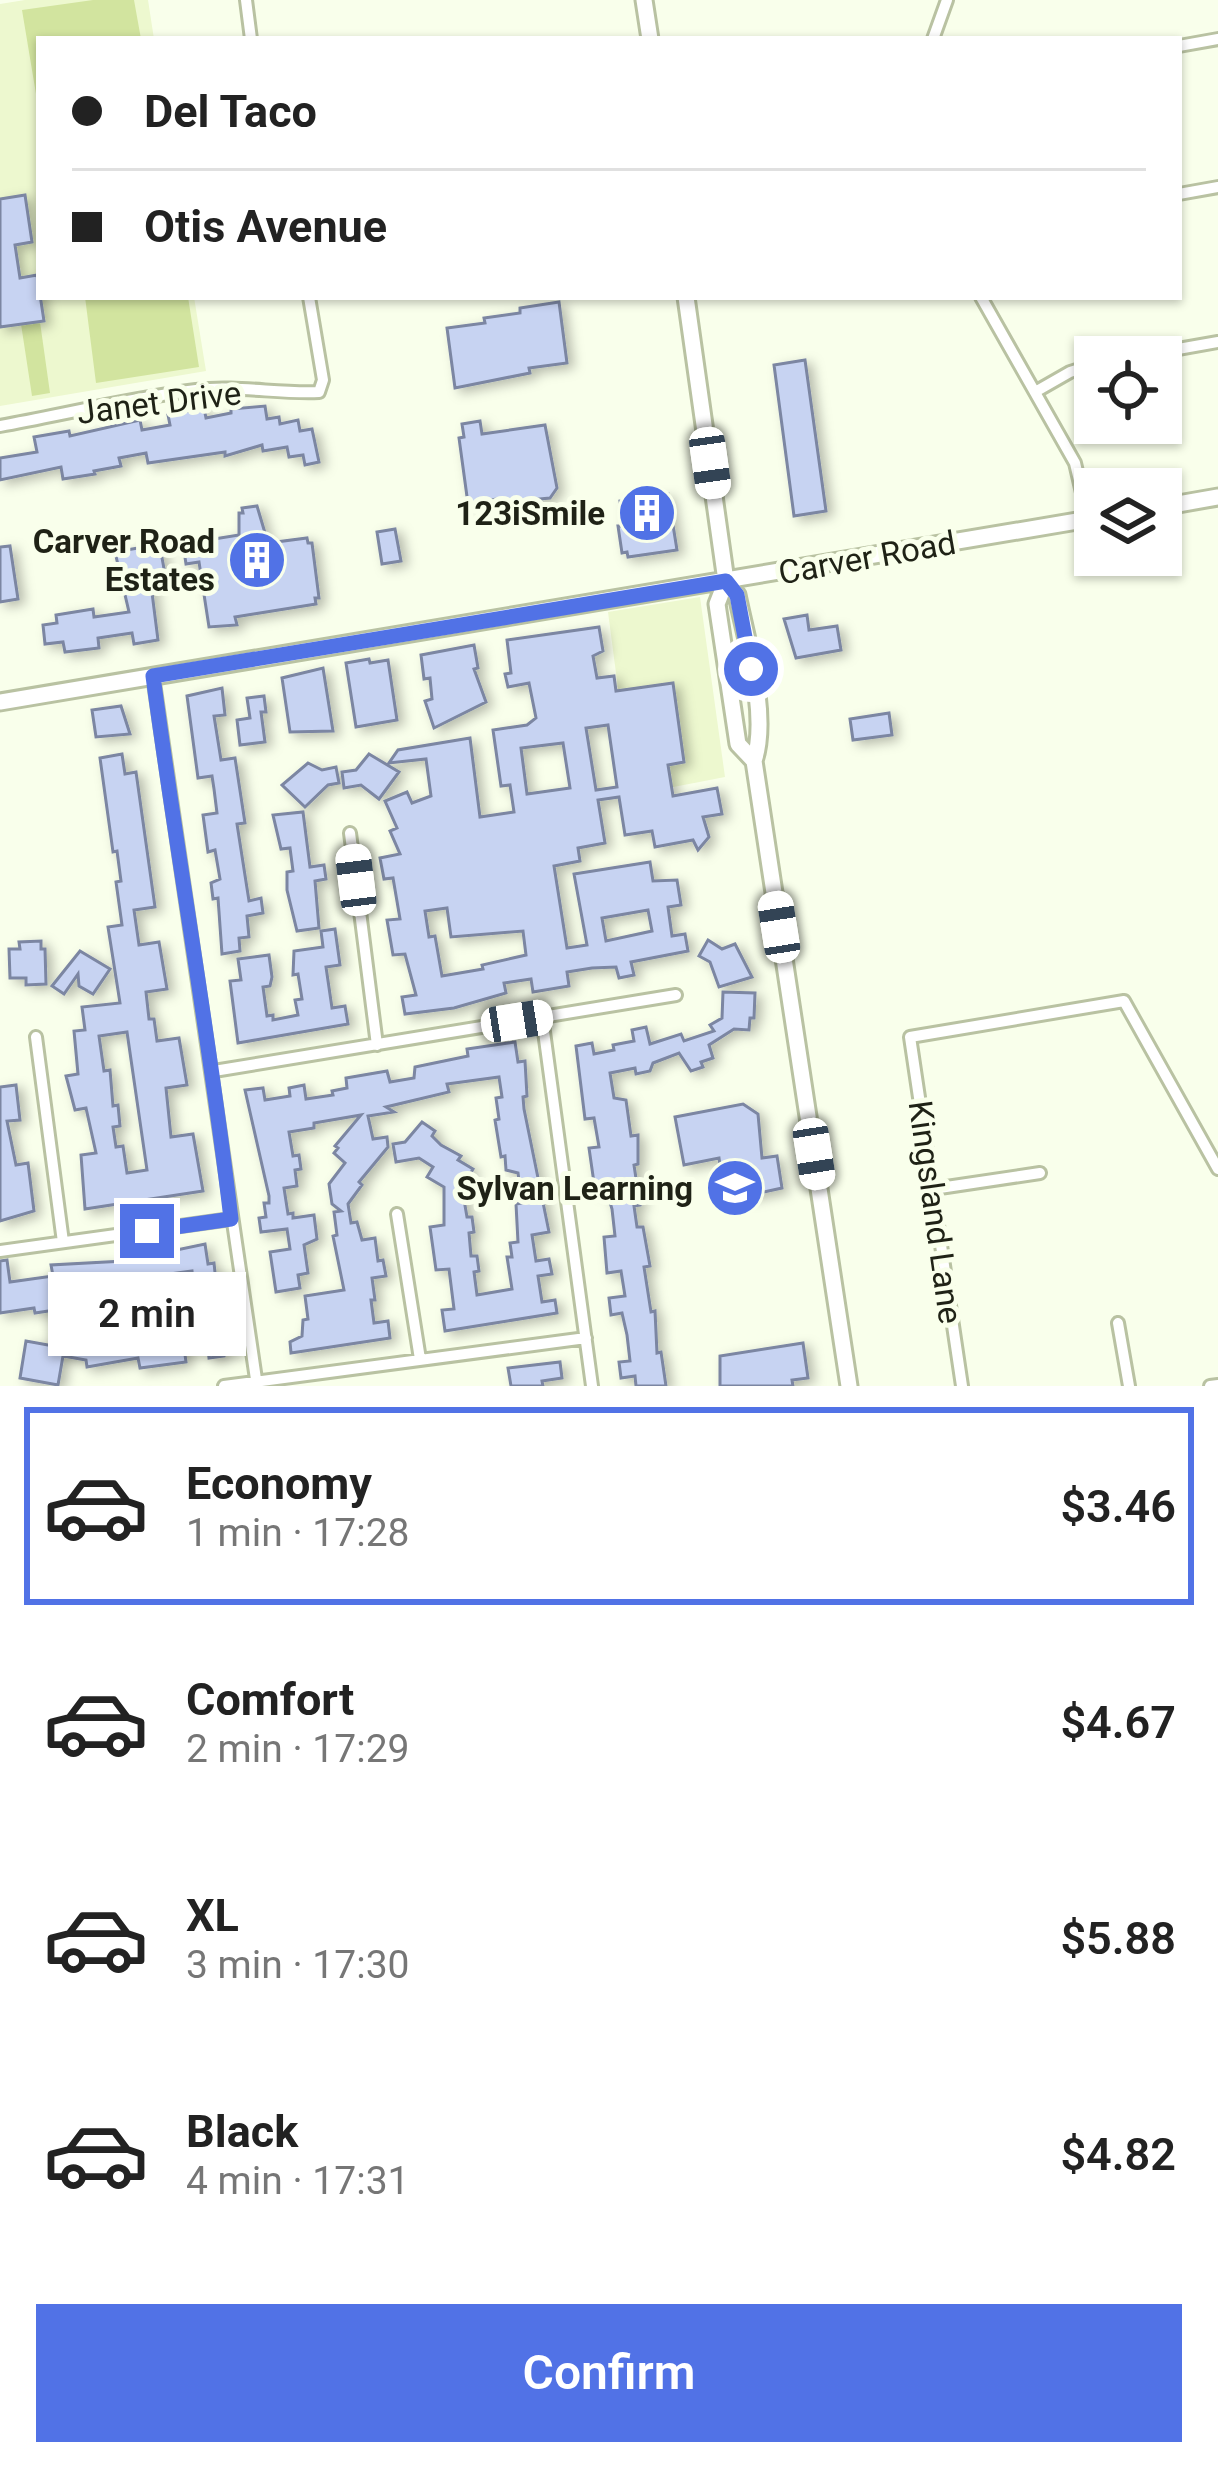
<!DOCTYPE html>
<html lang="en">
<head>
<meta charset="utf-8">
<style>
	:root { --surface:#fff; --page:#f2f2f2; --text:#222; --muted:#767676; --line:#e0e0e0; --accent:#5172e6 }
	body { margin:0; font-family:Roboto,sans-serif; background:var(--page); color:var(--text); height:100vh; display:flex; flex-direction:column; font-size:45px; white-space:nowrap }
	* { box-sizing:border-box; margin:0 }
	p { font-size:39px; color:var(--muted) }
	.icon { flex:none; width:66px; height:66px; fill:none; stroke:currentColor; stroke-width:2; stroke-linecap:round; stroke-linejoin:round }
	.map { position:relative; height:1386px; overflow:hidden }
	.panel { display:flex; flex-direction:column; background:var(--surface); flex:1 }
	.panel>* { flex:none }
	.guide { position:absolute; left:36px; top:36px; width:1146px; height:264px; border-radius:0px; box-shadow:0 3px 9px #0004; display:grid; align-content:center; height:264px; padding:0 36px; background:var(--surface) }
	.controls { position:absolute; left:1074px; top:336px; display:grid; gap:24px }
	.controls a { display:grid; place-items:center; width:108px; height:108px; border-radius:0px; background:var(--surface); box-shadow:0 3px 9px #0004; font-size:60px }
	.end { position:absolute; width:54px; height:54px; margin:-27px; border:15px solid #5172e6; background:#fff; box-shadow:0 0 0 6px #fff }
	.from { border-radius:50% }
	.bubble { position:absolute; height:84px; border-radius:0px; background:var(--surface); box-shadow:0 3px 9px #0004; font-size:39px; font-weight:600; line-height:84px; text-align:center }
	.car { position:absolute; width:36px; height:72px; margin:-36px -18px; border-radius:15px; box-shadow:0 0 9px 3px #0007; background:linear-gradient(#fff 24%,#345 0 40%,#fff 0 76%,#345 0 86%,#fff 0) }
	.guide b { display:flex; align-items:center; gap:42px; height:114px; font-size:45px }
	.guide b+b { border-top:3px solid var(--line) }
	.guide i { width:30px; height:30px; background:var(--text) }
	ul { padding:21px 0 0; list-style:none }
	li { display:flex; align-items:center; gap:36px; height:198px; margin:0 24px 18px; padding:0 12px; border:6px solid transparent; border-radius:0px }
	li div { flex:1 }
	li b { display:block; font-size:45px }
	li em { font-style:normal; font-weight:600 }
	li.active { border-color:var(--accent) }
	li>.icon { width:108px; height:108px; stroke-width:1.5 }
	.button { display:flex; gap:24px; margin-top:auto; padding:24px 36px }
	.button a { flex:1; height:138px; border-radius:0px; background:var(--accent); color:#fff; font-size:48px; font-weight:600; line-height:138px; text-align:center }
	.map>svg:first-child { display:block }
</style>
</head>
<body>
<div class="map">
<svg width="1218" height="1386" viewBox="0 0 1218 1386">
	<defs>
		<filter id="shadow"><feDropShadow dx="6" dy="4" stdDeviation="6" flood-color="#0004"/></filter>
	</defs>
	<rect width="100%" height="100%" fill="#f9ffeb"/>
	<path fill="#edf8cf" d="M25,0H148L154,39H39V297H194L206,371L0,406V4Z
		M700,597L725,777L632,795L608,612Z"/>
	<path fill="#d2e49f" d="M93,0H134L141,39H39V112L22,10Z
		M85,297H188L199,367L96,383Z
		M40,322L50,393L32,396L21,324Z"/>
	<path fill="#c7d3f2" stroke="#7b86a2" stroke-width="3" fill-rule="evenodd" filter="url(#shadow)" d="M25,195L32,242L15,245L20,278L37,275L44,321L0,327V199Z
		M559,302L567,363L529,368L530,373L455,388L447,328L485,323L484,318L520,313V308Z
		M805,360L826,511L794,516L774,365Z
		M265,406L267,419L279,417L280,424L298,420L300,431L312,429L319,462L305,465L303,455L289,457L287,447L263,451L262,445L225,456V452L148,463L146,453L119,458L121,466L94,471L95,474L63,479L61,467L0,480V458L37,452L34,437L69,431L70,436L140,420L142,430L170,425L168,415L204,408L206,418L231,413V409Z
		M480,421L482,434L545,425L557,488L550,498L498,503L497,499L468,504L459,438L464,437L462,424Z
		M668,494L677,550L628,557L627,552L622,553L618,526H624L620,501Z
		M257,506L268,543L307,538L308,543H312L319,598H315L316,604L235,617L237,625L209,627L199,562L186,564L183,544L239,535V513H243L242,508Z
		M395,529L401,561L382,564L377,532Z
		M155,545L160,547L165,574L150,577L158,640L134,644L132,633L98,638L99,648L65,652L63,642L45,644L43,625L57,623L56,615L93,609L94,617L129,612L115,552Z
		M10,546L18,599L0,602V547Z
		M807,615L809,630L837,626L841,650L796,658L784,619Z
		M599,627L603,651L593,656L597,678L614,676L616,691L673,683L684,762L668,765L673,796L717,788L722,814L703,817L709,837L698,850L693,840L655,847L652,831L625,835L619,797L598,800L605,843L578,848L580,861L554,866L567,948L587,945L574,874L650,862L653,881L677,880L681,905L668,907L672,936L685,934L688,951L631,962L634,975L619,978L616,967L592,968L567,972L569,986L533,992L531,979L504,983L506,993L454,1008L405,1014L402,997L416,995L405,954L393,955L387,920L400,919L393,878L384,879L380,858L400,854L390,831L397,828L385,801L407,792L412,803L431,796L426,759L389,763L398,750L470,738L480,817L514,812L510,785L501,786L493,730L527,725L536,718L529,683L508,687L505,674L511,673L507,640ZM608,725L617,787L596,790L586,728ZM563,743L570,788L527,794L521,748ZM447,908L451,937L523,931L526,955L482,965L483,969L442,976L435,936L429,937L425,911ZM648,910L652,931L606,941L602,918Z
		M474,645L478,668L474,669L486,702L434,728L425,701L432,699L430,678L424,679L421,655Z
		M369,659L370,663L388,660L397,720L356,727L346,663Z
		M323,668L333,731L290,732L282,678Z
		M222,688L225,715L214,716L221,760L235,758L245,823L237,824L249,901L261,898L263,913L247,916L249,937L239,938L240,951L222,954L218,898L213,899L211,883L220,879L215,850L208,852L203,815L217,813L214,789L212,776L198,778L187,696Z
		M264,696L266,712H261L265,742L240,745L237,720L250,718L247,698Z
		M121,706L130,734L96,737L92,710Z
		M889,713L892,735L853,740L850,719Z
		M122,754L125,774L136,772L155,907L134,910L139,945L159,942L167,989L146,992L149,1019H154L157,1041L179,1038L187,1085L166,1088L171,1137L193,1134L203,1191L85,1209L81,1155L96,1153L86,1108L75,1110L66,1076L78,1074L74,1031L85,1030L82,1007L120,1003L108,927L122,925L116,882L121,881L117,851L113,852L100,758ZM127,1032L147,1170L127,1173L123,1146L116,1147L113,1127L120,1126L118,1105L113,1106L110,1070L104,1071L99,1036Z
		M369,754L399,772L379,799L361,785L344,788L342,772L356,770Z
		M308,763L322,770L336,767L339,783L328,785L305,807L282,785Z
		M303,812L310,867L324,865L326,879L315,881L319,928L297,931L287,890V872L293,871L290,848L281,849L273,815Z
		M335,929L340,965L326,967L332,1008L345,1006L348,1024L238,1043L230,981L241,980L238,959L269,955L272,977L270,986L263,987L267,1016L273,1015V1020L298,1015L295,1000L302,999L298,974L293,975L294,951L323,947L321,931Z
		M708,940L722,949L735,944L752,977L719,987L710,962L699,956Z
		M41,941V949H45L46,984L26,985V978H10L9,949H20L19,942Z
		M80,951L110,969L93,994L79,986L78,974L64,994L52,986Z
		M723,992L755,993L754,1018H750L749,1030L734,1029L709,1045L713,1058L701,1062L703,1067L691,1071L679,1053L653,1063L650,1071L636,1074L635,1068L610,1073L614,1098L626,1100L631,1136L638,1135V1164L634,1165L640,1205L634,1206L637,1227H643L650,1266L644,1267L651,1312L655,1311L657,1353L661,1352L666,1386H636L635,1376L621,1378L619,1362L630,1361L627,1335L622,1313L611,1315L609,1298L625,1296L621,1271L607,1273L604,1237L615,1236L612,1209L606,1189L595,1190L589,1148L599,1147L594,1118L585,1119L576,1046L592,1043L594,1054L614,1050L613,1045L634,1041L632,1030L646,1027L650,1044L681,1034L684,1041L714,1031L710,1025L722,1018Z
		M515,1042L518,1062L525,1061L527,1096L523,1097L524,1109L549,1232L532,1235L536,1261L549,1259L552,1274L538,1276L542,1302L555,1300L557,1313L445,1331L442,1310L454,1309L449,1269L436,1270L430,1227L444,1225V1187L427,1177L433,1167L419,1158L396,1162L393,1144L405,1142L422,1122L435,1131L432,1136L441,1145L461,1156L458,1160L473,1169L462,1188L467,1217H472L474,1232L469,1233L471,1256H477L479,1271L474,1272L477,1295L512,1289L507,1257H512L510,1243L518,1242L516,1204L522,1203L518,1173L506,1170L505,1156L501,1157L495,1120L499,1119L496,1098L502,1097L499,1077L447,1084L449,1092L386,1107L394,1112L368,1116L373,1139L387,1137L388,1147L359,1182L362,1185L348,1204L351,1223L357,1222L362,1240L375,1238L378,1261L383,1260L386,1276L372,1278L375,1300H371L374,1323L388,1321L390,1338L291,1353L290,1342L302,1336L303,1320L308,1319L305,1296L344,1290L333,1236L337,1235L334,1212L341,1211L332,1204L329,1184L345,1163L334,1153L338,1148L335,1146L361,1115L314,1123V1128L289,1132L293,1156L299,1155L301,1169L295,1170L297,1186L284,1188L288,1214L293,1213V1218L314,1215L317,1239L304,1245L308,1273L298,1275L300,1288L276,1292L270,1252L290,1249L287,1229L261,1232L259,1218L266,1217L264,1203H269V1196L245,1090L263,1088L265,1100L290,1096L289,1088L304,1085L306,1099L333,1095L332,1091L347,1088L346,1078L387,1071L390,1082L414,1078L415,1067L468,1056L467,1049Z
		M16,1085L20,1120L7,1121L16,1165L28,1163L34,1211L0,1221V1087Z
		M743,1104L758,1114L762,1158L777,1156L782,1188L746,1196V1191L724,1194L719,1158L684,1165L675,1117Z
		M205,1244L208,1264L214,1263L224,1356L209,1358L207,1337L183,1340L186,1362L140,1368L138,1358L87,1367L86,1360L63,1356L58,1385L20,1378L26,1341L59,1347L60,1340L83,1344L81,1334L116,1328L119,1348L148,1343L147,1333L198,1326L192,1271L162,1275L165,1292L141,1298L130,1300L129,1292L70,1299L54,1305L55,1310L35,1313L34,1308L0,1313V1261L7,1260L10,1282L53,1276L51,1265L124,1261Z
		M803,1343L808,1378L792,1380L793,1386H720V1356Z
		M560,1362L562,1378L542,1381L543,1386H511L508,1368Z"/>
	<g fill="none" stroke-linecap="round" stroke-linejoin="round">
		<g stroke="#b9c2a2" stroke-width="16">
			<path id="street" d="M246,0L251,39
				M933,39L947,0
				M1179,46L1218,39
				M1179,194L1218,187
				M981,297L1075,463L1083,497V520
				M1133,357L1218,342
				M1035,392L1070,372L1095,364
				M0,426C65,414 131,398 196,390C238,385 278,394 319,392L323,380L309,297
				M153,676L257,1386
				M350,833L377,1045
				M542,1017L592,1386
				M36,1037L63,1242
				M214,1071L676,995
				M933,1189L1040,1173
				M397,1214L420,1359
				M0,1251L231,1219
				M1118,1323L1129,1386
				M224,1386L586,1338
				M962,1386L910,1037L1124,1001L1218,1169
				M1210,1386L1218,1385"/>
		</g>
		<g stroke="#b9c2a2" stroke-width="21">
			<path id="secondary" d="M644,0L650,39
				M686,297L726,581L717,604L738,744L754,761
				M1161,507L1218,497
				M726,581L737,595C747,643 769,716 754,761L849,1386
				M0,702L1095,518"/>
		</g>
		<use href="#street" stroke="#fff" stroke-width="10"/>
		<use href="#secondary" stroke="#fff" stroke-width="15"/>
	</g>
	<g fill="none" stroke-linecap="round" stroke-linejoin="round">
		<path stroke="#5172e6" stroke-width="15" d="M147,1231L231,1219C210,1037 177,857 153,676L726,581L737,595L751,669"/>
	</g>
	<defs>
		<g id="building-disc" transform="scale(3)"><circle r="9.5" fill="#5172e6" stroke="#f9ffeb"/><path d="M-4-6H4V6H1V3H-1V6H-4ZM-2.5-4.3h1.7v1.8h-1.7ZM.8-4.3h1.7v1.8H.8ZM-2.5-1h1.7V.8h-1.7ZM.8-1h1.7V.8H.8Z" fill="#fff"/></g>
		<g id="school-disc" transform="scale(3)"><circle r="9.5" fill="#5172e6" stroke="#f9ffeb"/><path d="M0-5L7-2L0 1L-7-2ZM-4 1L0 2.5L4 1V4Q0 6-4 4Z" fill="#fff"/></g>
	</defs>
	<g fill-rule="evenodd">
		<use href="#building-disc" x="647" y="513"/>
		<use href="#building-disc" x="257" y="560"/>
		<use href="#school-disc" x="735" y="1188"/>
	</g>
	<g text-anchor="middle" stroke-width="10" stroke-linejoin="round" paint-order="stroke">
		<g font-size="33" fill="#1f2216" stroke="#f9ffeb">
			<text transform="translate(159 402) rotate(-7)" y="12">Janet Drive</text>
			<text transform="translate(867 557) rotate(-10)" y="12">Carver Road</text>
			<text transform="translate(936 1212) rotate(82)" y="12">Kingsland Lane</text>
		</g>
		<g font-size="33" font-weight="bold" fill="#1f2216" stroke="#f9ffeb" text-anchor="end">
			<text x="605" y="525">123iSmile</text>
			<text x="215" y="553">Carver Road<tspan x="215" dy="38">Estates</tspan></text>
			<text x="693" y="1200">Sylvan Learning</text>
		</g>
	</g>
</svg>
<div class="controls">
<a><svg class="icon" aria-label="locate" viewBox="0 0 24 24"><circle cx="12" cy="12" r="6"/><path d="M12 2v4M12 18v4M2 12h4M18 12h4"/></svg></a>
<a><svg class="icon" aria-label="layers" viewBox="0 0 24 24"><path d="M12 4l9 5-9 5-9-5zM3 14l9 5 9-5"/></svg></a>
</div>
<i class="end from" style="left:751px;top:669px"></i>
<i class="end" style="left:147px;top:1231px"></i>
<div class="bubble" style="left:48px;top:1272px;width:198px">2 min</div>
<i class="car" style="left:710px;top:463px;rotate:172deg"></i>
<i class="car" style="left:356px;top:880px;rotate:353deg"></i>
<i class="car" style="left:779px;top:927px;rotate:351deg"></i>
<i class="car" style="left:517px;top:1021px;rotate:81deg"></i>
<i class="car" style="left:814px;top:1154px;rotate:171deg"></i>
<div class="guide">
<b><i class="from"></i>Del Taco</b>
<b><i></i>Otis Avenue</b>
</div>
</div>
<section class="panel">
<ul>
<li class="active"><svg class="icon" aria-label="car" viewBox="0 0 24 24"><path d="M5 17H2v-5l4-1 3-4h7l3 4 3 1v5h-3M9 17h6M6 11h13"/><circle cx="7" cy="17" r="2"/><circle cx="17" cy="17" r="2"/></svg><div><b>Economy</b><p>1 min · 17:28</p></div><em>$3.46</em></li>
<li><svg class="icon" aria-label="car" viewBox="0 0 24 24"><path d="M5 17H2v-5l4-1 3-4h7l3 4 3 1v5h-3M9 17h6M6 11h13"/><circle cx="7" cy="17" r="2"/><circle cx="17" cy="17" r="2"/></svg><div><b>Comfort</b><p>2 min · 17:29</p></div><em>$4.67</em></li>
<li><svg class="icon" aria-label="car" viewBox="0 0 24 24"><path d="M5 17H2v-5l4-1 3-4h7l3 4 3 1v5h-3M9 17h6M6 11h13"/><circle cx="7" cy="17" r="2"/><circle cx="17" cy="17" r="2"/></svg><div><b>XL</b><p>3 min · 17:30</p></div><em>$5.88</em></li>
<li><svg class="icon" aria-label="car" viewBox="0 0 24 24"><path d="M5 17H2v-5l4-1 3-4h7l3 4 3 1v5h-3M9 17h6M6 11h13"/><circle cx="7" cy="17" r="2"/><circle cx="17" cy="17" r="2"/></svg><div><b>Black</b><p>4 min · 17:31</p></div><em>$4.82</em></li>
</ul>
<div class="button"><a>Confirm</a></div>
</section>
</body>
</html>
